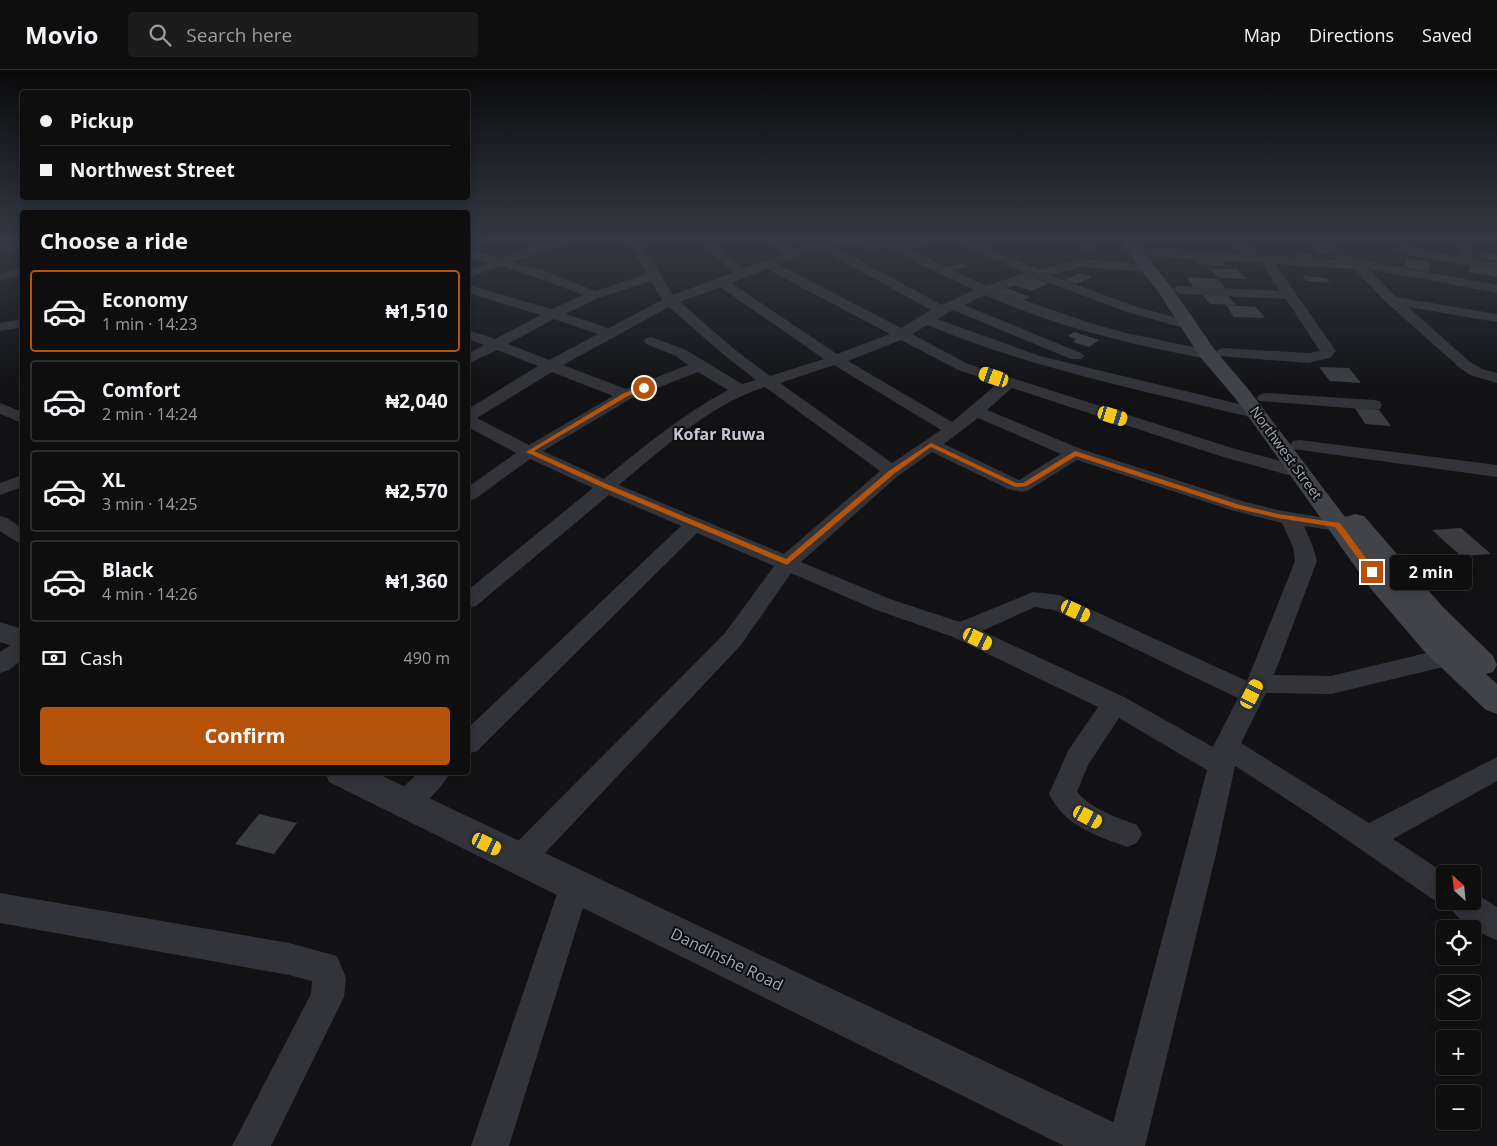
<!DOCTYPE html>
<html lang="en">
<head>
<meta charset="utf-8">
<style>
	:root { --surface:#0e0e0f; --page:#1c1c1d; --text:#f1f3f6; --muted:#9b9c9e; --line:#2e2e2f; --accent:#b45309 }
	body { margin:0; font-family:"Open Sans",sans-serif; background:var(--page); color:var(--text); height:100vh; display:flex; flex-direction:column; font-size:19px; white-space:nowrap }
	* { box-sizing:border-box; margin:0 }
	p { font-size:16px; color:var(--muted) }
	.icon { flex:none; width:28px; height:28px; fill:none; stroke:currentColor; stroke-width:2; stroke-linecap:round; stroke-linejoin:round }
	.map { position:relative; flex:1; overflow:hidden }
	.panel { position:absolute; left:20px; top:140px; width:450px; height:565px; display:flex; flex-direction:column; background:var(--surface); border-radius:5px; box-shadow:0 2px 12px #0003,0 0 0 1px var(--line) }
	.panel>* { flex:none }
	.guide { position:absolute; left:20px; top:20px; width:450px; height:110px; border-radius:5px; box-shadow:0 2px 12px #0003,0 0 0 1px var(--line); display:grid; align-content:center; height:110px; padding:0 20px; background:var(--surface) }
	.needle { width:32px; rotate:333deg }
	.tools { position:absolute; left:1436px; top:795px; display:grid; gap:10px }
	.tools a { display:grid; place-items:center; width:45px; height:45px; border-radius:5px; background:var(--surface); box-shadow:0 2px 12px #0003,0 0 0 1px var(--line); font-size:25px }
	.end { position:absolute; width:22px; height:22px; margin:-11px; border:6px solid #b45309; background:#fff; box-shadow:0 0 0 2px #fff }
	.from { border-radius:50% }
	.bubble { position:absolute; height:35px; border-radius:5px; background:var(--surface); box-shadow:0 2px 12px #0003,0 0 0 1px var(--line); font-size:16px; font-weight:700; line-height:35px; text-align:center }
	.car { position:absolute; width:15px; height:30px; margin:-15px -8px; border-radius:6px; box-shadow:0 0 4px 1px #0007; background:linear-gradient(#f5c518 24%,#345 0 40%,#f5c518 0 76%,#345 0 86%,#f5c518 0) }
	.guide b { display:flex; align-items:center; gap:18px; height:48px; font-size:19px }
	.guide b+b { border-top:1px solid var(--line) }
	.guide i { width:12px; height:12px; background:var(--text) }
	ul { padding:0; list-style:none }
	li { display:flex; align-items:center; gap:15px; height:82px; margin:0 10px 8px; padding:0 10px; border:2px solid var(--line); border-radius:5px }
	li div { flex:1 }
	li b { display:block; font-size:19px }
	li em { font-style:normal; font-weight:700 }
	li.current { border-color:var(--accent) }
	li>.icon { width:45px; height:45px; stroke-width:1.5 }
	h2 { padding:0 20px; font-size:22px; line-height:60px }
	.pay { display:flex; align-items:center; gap:12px; height:55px; padding:0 20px; font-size:19px }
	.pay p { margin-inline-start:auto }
	.action { display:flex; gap:10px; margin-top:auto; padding:10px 20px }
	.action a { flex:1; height:58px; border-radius:5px; background:var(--accent); color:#fff; font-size:20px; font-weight:700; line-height:58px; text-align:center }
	header { display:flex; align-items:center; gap:30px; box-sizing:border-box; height:70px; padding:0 25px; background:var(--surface); border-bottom:1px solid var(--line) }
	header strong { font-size:24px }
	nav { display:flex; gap:28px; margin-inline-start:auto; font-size:18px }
	.search { width:350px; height:45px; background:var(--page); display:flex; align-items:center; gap:12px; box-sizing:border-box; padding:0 18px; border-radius:5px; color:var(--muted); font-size:19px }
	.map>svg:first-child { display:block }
</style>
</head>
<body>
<header>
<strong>Movio</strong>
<div class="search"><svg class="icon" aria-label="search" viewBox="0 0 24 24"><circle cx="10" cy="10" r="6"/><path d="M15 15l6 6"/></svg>Search here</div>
<nav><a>Map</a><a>Directions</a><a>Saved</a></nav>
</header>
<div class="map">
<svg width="1497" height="1076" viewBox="0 0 1497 1076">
	<rect width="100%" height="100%" fill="#121214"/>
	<path fill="#3c3d41" d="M878,169L891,176L869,180L850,170Z
		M909,169H922L932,174L911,179L897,171Z
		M1079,172L1094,173L1096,182L1080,181Z
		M1310,175L1324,176L1331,183H1317Z
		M1294,182L1311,183L1315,189L1299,188Z
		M1480,182L1497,185V191L1480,188Z
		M1407,188L1430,192L1428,202L1404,197Z
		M1194,189L1222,190L1226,196L1198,194Z
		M962,193L968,196L954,200L947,197Z
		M1471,195L1497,200V207L1469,202Z
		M1210,199H1237L1246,209L1218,208Z
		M1079,203L1092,207L1077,214L1065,210Z
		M1303,206L1326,208L1330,213L1306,211Z
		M1031,207L1048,213L1032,221L1014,215Z
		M1187,207L1219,209L1225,219L1193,217Z
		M1004,217L1030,227L1021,231L995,221Z
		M1201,223L1226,224L1236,235L1210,234Z
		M1226,235L1256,237L1265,248L1234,247Z
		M1074,262L1099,270L1089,277L1073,272L1076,269L1068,266Z
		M1319,297L1349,298L1361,313L1330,311Z
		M1355,338L1379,340L1391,356L1365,354Z
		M1461,458L1491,484L1461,486L1432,460Z
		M259,744L297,753L274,784L235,774Z"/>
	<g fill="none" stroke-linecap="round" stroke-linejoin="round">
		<path fill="#333439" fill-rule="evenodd" d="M554,169H571L569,172L513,192L545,201L595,221L647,204L626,169H638L673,225L732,203L699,169H712L742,199L783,184L765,169H778L794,180L833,169H855L853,172L833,176L942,235L974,220L918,193L879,169H893L927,188L986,216L1026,203L956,172L954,169H969L1039,200L1082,189L1152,195L1154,198L1152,201L1148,202L1082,197L1050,205L1134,236L1192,252L1194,255L1192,258L1187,259L1124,241L1037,208L998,221L1087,252L1126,263L1213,281L1216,284L1213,287L1208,289C1132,275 1056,257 985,225L964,235L1081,283L1084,286L1081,289H1071L953,240L937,249L1040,286L1264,340L1266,344L1264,348L1258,349C1147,321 1033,299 927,255L912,264L968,294L1232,378L1306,398L1308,402L1306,406L1299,408L1292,406L1220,386L1012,318L987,340L1081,379L1245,432L1278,440L1344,451L1347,455L1344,459L1337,461L1304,456L1313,477L1317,491L1274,605L1331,606L1447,578L1455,581L1459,587L1455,593L1447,596L1331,624L1266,623L1241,673L1369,753L1497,687V711L1393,769L1446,804L1445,831H1472V821L1497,837V870C1480,864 1455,850 1448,833L1445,834L1434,830L1308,743L1235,696L1216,784L1145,1076H1107L1207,700L1119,648L1088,695L1077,722C1093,740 1116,747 1137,755L1142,764L1137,773L1127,777C1095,765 1065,756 1049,724L1068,681L1098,637L953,567L874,539L791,503L741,575L531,798L520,802L509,798L505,789L509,780L725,563L774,496L697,463L477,681L468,684V658L681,456L609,425L476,536L468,538V520L593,418L530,389L475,429L468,431V417L516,383L468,357V339L538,296L497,280L468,294V284L484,275L468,269V260L495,269L541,245L468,223V215L552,239L583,225L535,207L501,196L468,208V200L488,193L468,187V179L500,188ZM821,179L931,240L901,258L778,194ZM767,199L890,264L837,284L731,213ZM651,211L662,230L609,258L565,244L599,228ZM720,217L824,289L770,306L734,279L680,232ZM669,237L724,285L756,310L742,314L686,280L651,267L646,268L644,271L646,274L676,286L688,295L626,319L563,295ZM554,249L598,264L549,290L508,274ZM901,270L958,300L998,313L952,352L848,291ZM834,295L941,360L892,393L780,313ZM552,302L613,326L529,375L477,348ZM698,302L728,320C683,344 644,376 604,409L543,381L632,328ZM765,317L880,401L784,484L619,415C664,378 709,335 765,317ZM978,348L1061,384L1019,410L944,374ZM932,382L1008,419L1022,422L1029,420L1077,390L1231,440L1282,453L1293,477L1295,491L1247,611L1059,525L1033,522L960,552L890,529L801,492L899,405ZM1035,537L1054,540L1238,628L1213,677L1124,627L982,561Z
			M1228,169H1241L1259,185L1340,190L1331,185L1317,169H1329L1339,179L1355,189L1497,215V223L1368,199L1396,227L1497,244V252L1408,237L1470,292L1482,299L1497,303V313L1470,305L1460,298L1387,233L1354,199L1275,194L1336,281L1330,288L1308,293L1218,286L1215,283L1218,280L1223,278L1308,283L1320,281L1286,229L1179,224L1172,220L1179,216L1280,221L1262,193L1149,186L1143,182L1149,178L1244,184Z
			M1460,169H1472L1471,188L1497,192V200L1403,184L1397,180L1403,176L1459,186Z
			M22,173V180L0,186V178Z
			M22,197V205L0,211V203Z
			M22,249V257L0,261V253Z
			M1265,323L1374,330L1380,331L1382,335L1380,339L1374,340L1259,331L1257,328L1259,325Z
			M0,333L22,342V353L0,344Z
			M1299,370L1497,395V407L1293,379L1290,375L1293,371Z
			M22,405V417L0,425V413Z
			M0,446L7,448L22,458V473L15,471L0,461Z
			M22,570V590L9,600L0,603V582L14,573Z
			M419,702H450C445,714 419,743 407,745C403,746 399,744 395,743L391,734L395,725Z
			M575,801L586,805L590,815L509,1076H471L560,815L564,805Z
			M0,823L289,873L337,886L346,908L344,927L271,1076H232L311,924L312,911L289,905L0,853Z"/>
		<path fill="#333439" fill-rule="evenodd" d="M0,552L22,559V579L0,572Z
			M325,702H374L1130,1060L1137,1076H1064L329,712Z"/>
		<path fill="#414349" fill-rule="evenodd" d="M1118,169H1133L1172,218L1215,280L1249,320L1345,447L1355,444L1364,446L1442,536L1493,586L1497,595L1493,602L1486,604L1497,614V644L1486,640L1424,581L1371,519L1268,374L1235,328L1201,288L1159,223Z"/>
	</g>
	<linearGradient id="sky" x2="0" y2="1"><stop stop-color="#0a0a0b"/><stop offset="0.53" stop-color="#333945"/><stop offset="1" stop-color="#333945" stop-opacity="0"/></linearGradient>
	<rect width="1497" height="320" fill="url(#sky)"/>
	<path fill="#b45309" d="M644,316L646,319L628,326L534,381L609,415L786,489L890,400L931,373L1016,413H1023L1075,381L1240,435L1278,444L1340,453L1376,502L1369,503L1335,457L1278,448L1235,438L1076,386L1027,416L1015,417L931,377L895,403L787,495L604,418L526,382L624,323Z"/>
	<g text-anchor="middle" stroke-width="4" stroke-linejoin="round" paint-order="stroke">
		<g font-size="14" fill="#a2a9b5" stroke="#0d0d0f">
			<text transform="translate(1286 383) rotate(54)" y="5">Northwest Street</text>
		</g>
		<g font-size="16" font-weight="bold" fill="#c4c8d1" stroke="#0d0d0f">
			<text x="719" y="370">Kofar Ruwa</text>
		</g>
		<g font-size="16" fill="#a2a9b5" stroke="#0d0d0f">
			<text transform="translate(727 889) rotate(26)" y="6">Dandinshe Road</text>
		</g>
	</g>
</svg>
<div class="tools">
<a><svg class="needle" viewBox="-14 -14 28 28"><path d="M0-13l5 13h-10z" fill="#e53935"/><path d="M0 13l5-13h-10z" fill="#9b9c9e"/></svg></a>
<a><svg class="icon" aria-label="locate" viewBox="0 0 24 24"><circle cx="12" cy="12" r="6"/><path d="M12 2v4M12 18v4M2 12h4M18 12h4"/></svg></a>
<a><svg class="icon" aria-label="layers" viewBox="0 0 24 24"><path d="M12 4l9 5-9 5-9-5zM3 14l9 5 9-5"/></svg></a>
<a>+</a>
<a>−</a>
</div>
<i class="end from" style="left:644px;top:318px"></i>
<i class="end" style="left:1372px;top:502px"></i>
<div class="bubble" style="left:1390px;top:485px;width:82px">2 min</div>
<i class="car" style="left:994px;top:307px;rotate:289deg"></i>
<i class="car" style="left:1113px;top:346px;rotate:107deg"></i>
<i class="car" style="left:1076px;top:541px;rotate:115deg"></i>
<i class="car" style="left:978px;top:569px;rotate:116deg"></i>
<i class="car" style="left:1252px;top:624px;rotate:27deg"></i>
<i class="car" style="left:1088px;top:747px;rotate:118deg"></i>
<i class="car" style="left:487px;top:774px;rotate:116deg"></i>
<div class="guide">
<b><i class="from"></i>Pickup</b>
<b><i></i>Northwest Street</b>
</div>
<section class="panel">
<h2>Choose a ride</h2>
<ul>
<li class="current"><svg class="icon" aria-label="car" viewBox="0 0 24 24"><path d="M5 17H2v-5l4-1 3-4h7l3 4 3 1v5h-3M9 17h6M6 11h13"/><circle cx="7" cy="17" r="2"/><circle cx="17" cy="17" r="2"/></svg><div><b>Economy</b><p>1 min · 14:23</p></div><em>₦1,510</em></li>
<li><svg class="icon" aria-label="car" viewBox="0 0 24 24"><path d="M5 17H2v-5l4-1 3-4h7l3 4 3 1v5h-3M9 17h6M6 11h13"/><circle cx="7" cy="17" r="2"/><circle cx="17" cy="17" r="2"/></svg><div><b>Comfort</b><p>2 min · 14:24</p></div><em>₦2,040</em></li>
<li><svg class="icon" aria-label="car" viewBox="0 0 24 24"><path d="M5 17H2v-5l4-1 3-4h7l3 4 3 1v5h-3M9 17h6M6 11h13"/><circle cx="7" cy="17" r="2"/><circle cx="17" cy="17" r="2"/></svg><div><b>XL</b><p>3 min · 14:25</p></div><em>₦2,570</em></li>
<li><svg class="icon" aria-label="car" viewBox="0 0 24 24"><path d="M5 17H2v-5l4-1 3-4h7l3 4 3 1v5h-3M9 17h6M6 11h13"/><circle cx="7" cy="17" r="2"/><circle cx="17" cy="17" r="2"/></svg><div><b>Black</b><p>4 min · 14:26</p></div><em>₦1,360</em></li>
</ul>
<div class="pay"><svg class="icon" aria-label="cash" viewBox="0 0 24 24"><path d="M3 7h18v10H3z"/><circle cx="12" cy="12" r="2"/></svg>Cash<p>490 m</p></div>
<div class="action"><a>Confirm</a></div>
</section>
</div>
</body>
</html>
